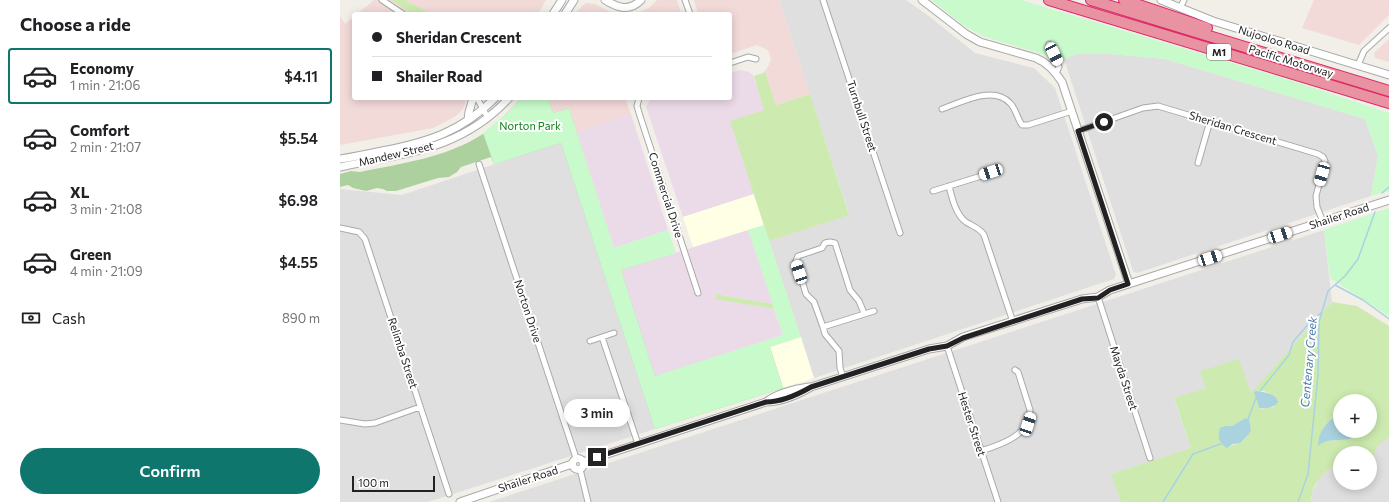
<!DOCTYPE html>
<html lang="en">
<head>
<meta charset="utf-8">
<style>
	:root { --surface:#fff; --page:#f6f6f6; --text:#202124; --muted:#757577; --line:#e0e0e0; --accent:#0f766e }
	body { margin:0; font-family:Commissioner,sans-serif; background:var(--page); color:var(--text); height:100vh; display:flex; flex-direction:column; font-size:15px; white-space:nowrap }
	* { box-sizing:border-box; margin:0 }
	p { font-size:13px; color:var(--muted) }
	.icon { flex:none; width:22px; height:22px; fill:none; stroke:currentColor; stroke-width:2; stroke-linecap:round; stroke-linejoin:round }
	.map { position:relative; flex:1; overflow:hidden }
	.drawer { display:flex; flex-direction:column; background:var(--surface); width:340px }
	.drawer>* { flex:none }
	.banner { position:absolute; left:12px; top:12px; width:380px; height:88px; border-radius:4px; box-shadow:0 2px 10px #0003; display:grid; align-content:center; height:88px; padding:0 20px; background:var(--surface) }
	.tools { position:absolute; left:993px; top:394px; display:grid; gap:8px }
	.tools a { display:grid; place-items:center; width:44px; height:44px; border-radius:50%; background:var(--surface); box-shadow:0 2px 10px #0003; font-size:20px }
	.scale { position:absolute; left:12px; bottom:10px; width:83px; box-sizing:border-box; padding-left:4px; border:2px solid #222; border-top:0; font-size:11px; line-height:14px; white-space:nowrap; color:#222; -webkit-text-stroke:3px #fff; paint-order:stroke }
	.end { position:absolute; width:18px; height:18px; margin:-9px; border:5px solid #222; background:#fff; box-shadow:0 0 0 2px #fff }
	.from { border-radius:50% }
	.bubble { position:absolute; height:28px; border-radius:14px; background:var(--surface); box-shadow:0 2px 10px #0003; font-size:13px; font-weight:600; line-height:28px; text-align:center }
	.car { position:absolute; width:12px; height:24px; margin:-12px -6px; border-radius:5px; box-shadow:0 0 3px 1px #0007; background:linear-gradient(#fff 24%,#345 0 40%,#fff 0 76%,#345 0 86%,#fff 0) }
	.banner b { display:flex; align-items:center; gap:14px; height:38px; font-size:15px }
	.banner b+b { border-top:1px solid var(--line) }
	.banner i { width:10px; height:10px; background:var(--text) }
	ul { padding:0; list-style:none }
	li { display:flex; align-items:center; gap:12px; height:56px; margin:0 8px 6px; padding:0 12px; border:2px solid transparent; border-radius:4px }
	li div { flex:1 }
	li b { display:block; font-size:15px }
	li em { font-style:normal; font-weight:600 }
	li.selected { border-color:var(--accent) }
	li>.icon { width:36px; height:36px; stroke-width:1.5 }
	h2 { padding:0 20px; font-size:18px; line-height:48px }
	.pay { display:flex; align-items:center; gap:10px; height:44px; padding:0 20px; font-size:15px }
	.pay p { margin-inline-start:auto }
	.cta { display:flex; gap:8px; margin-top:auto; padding:8px 20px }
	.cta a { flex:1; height:46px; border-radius:24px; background:var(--accent); color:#fff; font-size:16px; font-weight:600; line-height:46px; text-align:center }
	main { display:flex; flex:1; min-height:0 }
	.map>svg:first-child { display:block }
</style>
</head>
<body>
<main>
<section class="drawer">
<h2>Choose a ride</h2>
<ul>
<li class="selected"><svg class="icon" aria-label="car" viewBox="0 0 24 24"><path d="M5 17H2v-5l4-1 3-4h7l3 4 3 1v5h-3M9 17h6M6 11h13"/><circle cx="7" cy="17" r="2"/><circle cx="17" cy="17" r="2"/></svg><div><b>Economy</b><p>1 min · 21:06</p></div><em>$4.11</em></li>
<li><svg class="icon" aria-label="car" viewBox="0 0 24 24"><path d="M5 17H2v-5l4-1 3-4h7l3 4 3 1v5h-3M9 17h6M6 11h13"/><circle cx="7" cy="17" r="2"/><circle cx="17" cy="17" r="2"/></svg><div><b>Comfort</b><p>2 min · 21:07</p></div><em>$5.54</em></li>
<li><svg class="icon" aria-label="car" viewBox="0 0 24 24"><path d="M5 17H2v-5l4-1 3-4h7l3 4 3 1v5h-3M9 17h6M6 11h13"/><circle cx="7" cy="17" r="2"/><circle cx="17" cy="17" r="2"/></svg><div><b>XL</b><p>3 min · 21:08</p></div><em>$6.98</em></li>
<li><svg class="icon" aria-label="car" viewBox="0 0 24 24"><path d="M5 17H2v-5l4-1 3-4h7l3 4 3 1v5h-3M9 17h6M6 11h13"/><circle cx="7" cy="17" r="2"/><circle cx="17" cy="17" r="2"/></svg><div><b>Green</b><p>4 min · 21:09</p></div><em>$4.55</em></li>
</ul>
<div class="pay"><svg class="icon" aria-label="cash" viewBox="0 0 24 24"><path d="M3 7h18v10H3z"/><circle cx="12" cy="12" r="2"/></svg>Cash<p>890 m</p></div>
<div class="cta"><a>Confirm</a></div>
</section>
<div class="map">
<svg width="1049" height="502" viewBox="0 0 1049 502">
	<rect width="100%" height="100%" fill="#f2efe9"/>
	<path fill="#e0dfdf" d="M439,0H566L590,17L635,53L694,68L715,88L776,275L774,279L474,378L429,241L509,214Z
		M736,54H771L825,59L1025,119L1038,156L1031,196L797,273L794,272L793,271L724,59Z
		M221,142L315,429L88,502H0V189L62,195Z
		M984,230L992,302L911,394L866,388L834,399L851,448L772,474L781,502H149Z
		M1047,437H1049V502H971L972,493L979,478L998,462L1000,460V483H1030V461H1032L1038,445Z"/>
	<path fill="#f2dad9" d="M34,0H206L198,14H17Z
		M317,0H337L341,14H295L309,8Z
		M354,0H439L470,94L436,105L425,71L429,65L431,59L428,50L417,45L390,54V14H358Z
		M974,0H1049V15L1019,45L962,28Z
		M247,3L255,4L274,14H235L243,5Z
		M0,16L5,24L14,17V98H125V103L123,109L116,116L93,128L0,145Z
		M1049,39V62L1035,58L1034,53Z
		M208,98H285L291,114L236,132L229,108L213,114Z"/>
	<path fill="#ebdbe8" d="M400,70L409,72L413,75L425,110L391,121L414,194L343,217L306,107L311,98H390V73Z
		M291,114L328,230L274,248L236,132Z
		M408,230L433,304L376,294L375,298L434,309L443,335L315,377L281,270Z"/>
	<path fill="#ffffe5" d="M414,194L424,225L353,247L343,217Z
		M461,337L474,378L443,388L430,347Z"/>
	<path fill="#cdebb0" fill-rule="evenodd" d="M51,0H65L92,14H73Z
		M425,71L436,105L470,94L509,215L429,241L390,121L424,110L414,76L423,73Z
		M376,294L433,304L434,309L375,299Z
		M992,302L1017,306L1049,326V437L1038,445L1032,461H1030V453H1000V460L999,462C983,474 972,481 971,502H781L771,474L851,448L834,398L866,388L860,371L899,359L911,393ZM916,391H924L933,395L934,407L922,409L919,408L917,402ZM1000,401H1030V431H1021C1010,445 992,436 978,445C978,434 991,424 998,415H1000ZM900,422L911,427C911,433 904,440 899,443C895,445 893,444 889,447L885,426H892Z"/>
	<path fill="#add19e" d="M181,98H208L213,113L229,108L273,249L322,257L281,270L315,376L430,347L443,388L315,429L221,143L154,164L151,157L121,167L117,172L109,177L98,178L56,191H47L43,189L37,188L26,191L13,188L8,185L0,187V174L11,171L20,172C63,163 105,158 143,134C157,124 169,111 181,98Z"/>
	<path fill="#c8facc" d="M591,0H681L956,82L1049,113V191L1031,196L1038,156L1025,119L825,59L771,54H736L724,59L712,58L699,53L645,37L626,27Z
		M181,98H208L213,113L229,108L274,248L328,230L336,253L281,270L315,376L443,335L408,230L424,225L461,337L430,347L443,388L315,429L221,143L154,164L143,133L166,114Z
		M1049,208V316L990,278L984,230Z"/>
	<path fill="#aad3df" d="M916,391C924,392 936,393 938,402C934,408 925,409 919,408L914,392Z
		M998,415H1000V431H1021C1008,447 993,434 978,446C978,432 986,422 998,415Z
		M906,418L909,419L911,430L909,434L900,443L893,444L887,448C879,443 877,437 880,428L885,426H892Z"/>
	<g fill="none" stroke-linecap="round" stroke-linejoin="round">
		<path stroke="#aad3df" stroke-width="1.5" d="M1042,193L1049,187
			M995,285L1023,300L1049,319
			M920,391L949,355L953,342L971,321L982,312
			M908,419L916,398
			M823,502L853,454L883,443
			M958,502L968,474L978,375L979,322L988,291L1005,276L1018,259L1035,212"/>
		<g stroke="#a9a9a9" stroke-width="7">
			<path id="minor" d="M42,0L63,14
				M345,0L350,14
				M483,0L560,233
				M840,8L844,0
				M709,44L718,63L719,67L716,73
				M390,63L408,57L416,59
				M1018,65L1024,51L1049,28
				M137,98L148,118
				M299,98L297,106L300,116L358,293
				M602,109C622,102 653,85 670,103C676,109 677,118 682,125H688L732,111
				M738,131L803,108L818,106L978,154L983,157L985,161L976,196L977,207L983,222
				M858,163L870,121
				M139,164L236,458
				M609,186C612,198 616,215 626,222C632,226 640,228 644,235L673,322
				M593,191L651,173
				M0,228L19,232L25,239L109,494
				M758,297L810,458
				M524,313L519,301L510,290L495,243L490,242L485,243L482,248L458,256L456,261L466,294L474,302L483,327L534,311
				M483,327L485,334L499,351L500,368L503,377
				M262,337L298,444
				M250,341L274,333
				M607,346L658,502
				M0,420L25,424L35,423L80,407
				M641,451C660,445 691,435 690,410L678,372L675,370
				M240,469L248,502"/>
		</g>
		<g stroke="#a9a9a9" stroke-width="9">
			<path id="tertiary" d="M265,0C278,8 289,12 301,0
				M582,0L626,34L640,42L696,58C708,63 715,71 722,82L789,284
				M821,0L873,21L1049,75
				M213,14L222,0
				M225,14L234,0
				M128,120L129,112L133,98
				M0,159C14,157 28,154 42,151C88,142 121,132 155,98
				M0,167C65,153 121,150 169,98
				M426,402C438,393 455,389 469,387
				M232.5 464a5.5 5.5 0 1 1 11 0a5.5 5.5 0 1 1-11 0Z
				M243,462L426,402C442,402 457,395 471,387L589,349L607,346L623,337L742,299L758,297L770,290L1049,200
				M120,502L232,464"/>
		</g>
		<g stroke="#dc2a67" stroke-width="12">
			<path id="motorway" d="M709,0L1049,103
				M751,0L1049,91
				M784,0L867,28"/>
		</g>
		<use href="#minor" stroke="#fff" stroke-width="5"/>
		<use href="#tertiary" stroke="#fff" stroke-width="7"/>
		<use href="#motorway" stroke="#e892a2" stroke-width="10"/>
	</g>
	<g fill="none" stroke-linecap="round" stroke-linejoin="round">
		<path stroke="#222" stroke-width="5" d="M257,457L426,402C442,402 457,395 471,387L589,349L607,346L623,338L742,299L758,298L770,290L788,284L738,131L764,122"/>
	</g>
	<g text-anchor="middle" stroke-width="4" stroke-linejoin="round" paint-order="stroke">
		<rect fill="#fff" stroke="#646464" stroke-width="1" x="867" y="44" width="24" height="16" rx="3"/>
		<g font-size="10" font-weight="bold" fill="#222">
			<text x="879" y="56">M1</text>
		</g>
		<g font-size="11" fill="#222" stroke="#fff">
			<text transform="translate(934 40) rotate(17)" y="4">Nujooloo Road</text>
			<text transform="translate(951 61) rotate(17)" y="4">Pacific Motorway</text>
			<text transform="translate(522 116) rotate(72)" y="4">Turnbull Street</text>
			<text transform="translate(893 128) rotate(17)" y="4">Sheridan Crescent</text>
			<text transform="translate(56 154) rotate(-13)" y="4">Mandew Street</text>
			<text transform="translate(326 195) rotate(72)" y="4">Commercial Drive</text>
			<text transform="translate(999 216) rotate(-18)" y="4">Shailer Road</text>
			<text transform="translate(188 311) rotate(72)" y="4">Norton Drive</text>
			<text transform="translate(63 353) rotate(72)" y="4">Relimba Street</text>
			<text transform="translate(784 378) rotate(72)" y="4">Mayda Street</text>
			<text transform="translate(632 424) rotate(72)" y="4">Hester Street</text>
			<text transform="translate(188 479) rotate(-18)" y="4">Shailer Road</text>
		</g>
		<g font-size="11" fill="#0c8416" stroke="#fff">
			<text x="190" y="130">Norton Park</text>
		</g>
		<g font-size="12" font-style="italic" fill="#4a7aab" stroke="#fff">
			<text transform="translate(969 362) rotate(-85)" y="4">Centenary Creek</text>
		</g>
	</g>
</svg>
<div class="tools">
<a>+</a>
<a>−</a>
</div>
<div class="scale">100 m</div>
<i class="end from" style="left:764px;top:122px"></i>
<i class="end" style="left:257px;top:457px"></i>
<div class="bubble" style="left:224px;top:399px;width:66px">3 min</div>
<i class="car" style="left:714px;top:54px;rotate:154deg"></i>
<i class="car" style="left:651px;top:172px;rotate:252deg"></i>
<i class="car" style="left:982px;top:174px;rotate:196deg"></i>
<i class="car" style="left:940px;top:235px;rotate:72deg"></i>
<i class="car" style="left:870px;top:258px;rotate:72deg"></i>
<i class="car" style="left:459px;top:272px;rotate:342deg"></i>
<i class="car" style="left:688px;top:424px;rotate:18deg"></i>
<div class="banner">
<b><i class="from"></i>Sheridan Crescent</b>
<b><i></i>Shailer Road</b>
</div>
</div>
</main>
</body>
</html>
